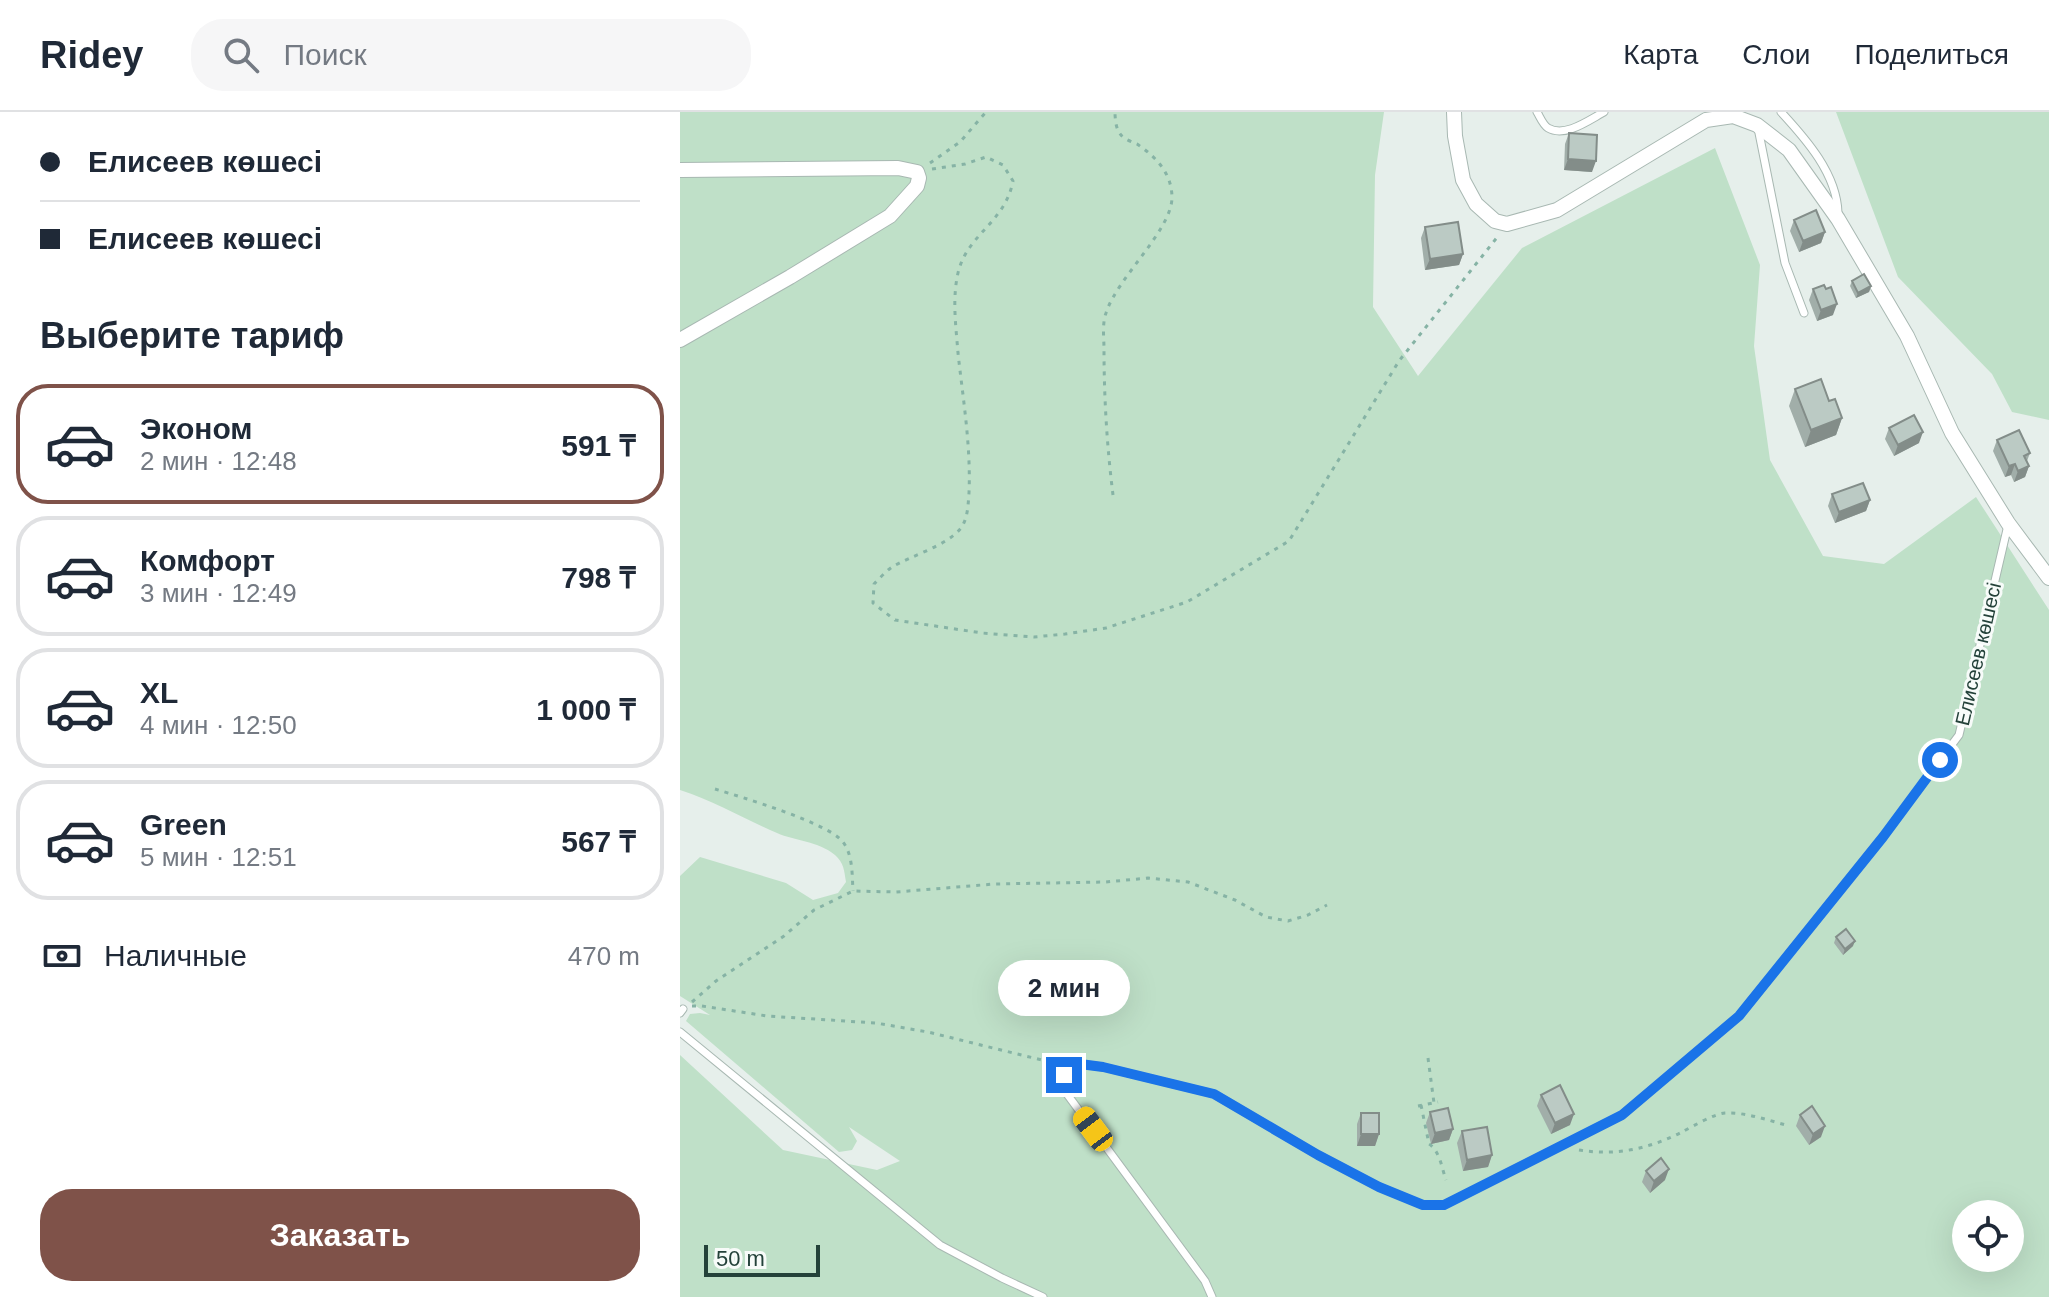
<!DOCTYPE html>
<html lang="ru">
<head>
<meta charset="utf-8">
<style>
	:root { --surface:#fff; --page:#f6f6f7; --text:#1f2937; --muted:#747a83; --line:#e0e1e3; --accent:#7f5249 }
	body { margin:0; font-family:Helvetica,sans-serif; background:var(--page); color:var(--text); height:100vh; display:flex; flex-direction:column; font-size:30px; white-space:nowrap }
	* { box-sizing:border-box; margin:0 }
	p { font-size:26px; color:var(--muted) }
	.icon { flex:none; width:44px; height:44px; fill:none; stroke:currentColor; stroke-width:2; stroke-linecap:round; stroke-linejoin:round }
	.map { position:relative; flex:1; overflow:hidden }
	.sheet { display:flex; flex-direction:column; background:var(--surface); width:680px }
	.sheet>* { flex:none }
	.top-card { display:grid; align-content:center; height:176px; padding:0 40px; background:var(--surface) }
	.fabs { position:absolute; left:1272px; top:1088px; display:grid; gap:16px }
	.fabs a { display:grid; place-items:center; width:72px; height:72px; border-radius:50%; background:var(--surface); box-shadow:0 8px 32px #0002; font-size:40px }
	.scale { position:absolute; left:24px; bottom:20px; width:116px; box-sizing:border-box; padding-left:8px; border:4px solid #24423a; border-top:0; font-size:22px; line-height:28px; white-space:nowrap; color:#24423a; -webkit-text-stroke:6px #f7fbf9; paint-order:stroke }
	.end { position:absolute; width:36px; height:36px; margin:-18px; border:10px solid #1a73e8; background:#fff; box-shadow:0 0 0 4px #fff }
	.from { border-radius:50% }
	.bubble { position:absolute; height:56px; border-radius:28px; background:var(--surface); box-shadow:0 8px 32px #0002; font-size:26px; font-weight:800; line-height:56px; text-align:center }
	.car { position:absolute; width:24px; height:48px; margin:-24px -12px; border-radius:10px; box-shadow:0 0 6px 2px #0007; background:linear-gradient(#f5c518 24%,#345 0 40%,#f5c518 0 76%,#345 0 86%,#f5c518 0) }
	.top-card b { display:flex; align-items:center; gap:28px; height:76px; font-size:30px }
	.top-card b+b { border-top:2px solid var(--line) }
	.top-card i { width:20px; height:20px; background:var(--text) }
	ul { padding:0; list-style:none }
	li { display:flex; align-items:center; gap:24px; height:120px; margin:0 16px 12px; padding:0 24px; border:4px solid var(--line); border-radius:32px }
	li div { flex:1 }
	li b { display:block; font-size:30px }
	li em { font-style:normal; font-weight:800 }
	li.active { border-color:var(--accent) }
	li>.icon { width:72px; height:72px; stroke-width:1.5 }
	h2 { padding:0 40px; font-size:36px; line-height:96px }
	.pay { display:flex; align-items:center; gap:20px; height:88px; padding:0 40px; font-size:30px }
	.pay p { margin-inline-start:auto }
	.button { display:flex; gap:16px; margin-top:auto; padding:16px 40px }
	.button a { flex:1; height:92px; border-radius:32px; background:var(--accent); color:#fff; font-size:32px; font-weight:800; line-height:92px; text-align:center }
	header { display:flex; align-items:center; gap:48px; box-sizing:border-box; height:112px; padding:0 40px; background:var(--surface); border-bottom:2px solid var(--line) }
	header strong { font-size:38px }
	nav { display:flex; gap:44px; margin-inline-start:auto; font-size:28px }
	.search { width:560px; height:72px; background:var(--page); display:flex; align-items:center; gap:20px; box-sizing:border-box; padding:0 28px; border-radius:32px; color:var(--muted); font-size:30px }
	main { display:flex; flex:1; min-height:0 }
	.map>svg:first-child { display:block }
</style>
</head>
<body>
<header>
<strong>Ridey</strong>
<div class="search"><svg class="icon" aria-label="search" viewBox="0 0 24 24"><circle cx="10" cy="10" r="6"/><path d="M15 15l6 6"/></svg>Поиск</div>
<nav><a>Карта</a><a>Слои</a><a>Поделиться</a></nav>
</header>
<main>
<section class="sheet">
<div class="top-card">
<b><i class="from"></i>Елисеев көшесі</b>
<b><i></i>Елисеев көшесі</b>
</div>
<h2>Выберите тариф</h2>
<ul>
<li class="active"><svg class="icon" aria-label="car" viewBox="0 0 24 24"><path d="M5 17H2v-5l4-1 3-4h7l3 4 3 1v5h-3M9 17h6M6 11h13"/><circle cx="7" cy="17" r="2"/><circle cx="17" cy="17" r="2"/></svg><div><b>Эконом</b><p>2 мин · 12:48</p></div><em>591 ₸</em></li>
<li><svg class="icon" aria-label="car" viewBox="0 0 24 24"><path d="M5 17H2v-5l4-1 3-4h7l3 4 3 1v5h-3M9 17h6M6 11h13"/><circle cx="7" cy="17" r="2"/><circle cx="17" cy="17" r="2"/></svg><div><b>Комфорт</b><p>3 мин · 12:49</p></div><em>798 ₸</em></li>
<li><svg class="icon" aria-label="car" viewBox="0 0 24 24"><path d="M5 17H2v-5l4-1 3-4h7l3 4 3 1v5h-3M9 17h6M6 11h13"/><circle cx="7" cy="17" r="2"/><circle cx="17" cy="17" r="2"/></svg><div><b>XL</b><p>4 мин · 12:50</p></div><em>1 000 ₸</em></li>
<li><svg class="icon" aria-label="car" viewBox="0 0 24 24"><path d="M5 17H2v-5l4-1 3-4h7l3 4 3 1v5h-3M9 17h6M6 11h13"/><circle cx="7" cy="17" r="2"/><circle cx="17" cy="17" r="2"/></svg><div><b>Green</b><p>5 мин · 12:51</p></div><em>567 ₸</em></li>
</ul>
<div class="pay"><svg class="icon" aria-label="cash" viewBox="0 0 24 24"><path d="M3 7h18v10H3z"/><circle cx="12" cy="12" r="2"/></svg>Наличные<p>470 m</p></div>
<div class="button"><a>Заказать</a></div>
</section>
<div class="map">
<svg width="1369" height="1185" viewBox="0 0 1369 1185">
	<rect width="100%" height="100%" fill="#e6efeb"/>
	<path fill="#bfe0c8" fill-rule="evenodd" d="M0,0H704L695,63L693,195L738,264L842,136L1035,36L1080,153L1074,234L1090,348L1143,444L1204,452L1296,385L1369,498V1185H0V943L103,1038L197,1058L220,1049L169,1015L177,1029L172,1038L159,1040L6,909L10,902L20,901L30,903L0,884V764L20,745L106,771L133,788L158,781L166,770C164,758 164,751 155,743C138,729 115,729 97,721C64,707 34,689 0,678ZM1286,1102H1330V1146H1286Z
		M1156,0H1369V308L1332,300L1312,262L1218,165Z"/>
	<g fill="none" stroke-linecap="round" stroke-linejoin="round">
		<g stroke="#a8b8b2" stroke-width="9">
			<path id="lane" d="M857,0C860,5 863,13 868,16C885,26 909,8 924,0
				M1101,0C1126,27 1157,62 1158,101
				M1078,16L1105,151L1124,201
				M0,901L3,897
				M0,920L260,1133L322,1166L363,1185
				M532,1185L525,1169L384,978L382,971L384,963L390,955L400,952L423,955L534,982L638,1043L699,1075L743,1093H764L942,1003L1059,904L1203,725L1279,623L1328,413"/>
		</g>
		<g stroke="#a8b8b2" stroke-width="16">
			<path id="street" d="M774,0L775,24L783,68L796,92L815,109L827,112L877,98L1026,8L1053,4L1077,13L1109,38L1158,107L1227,224L1272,321L1328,411L1369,466
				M0,58L218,56L237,60L239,66L237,74L210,104L110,165L0,228"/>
		</g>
		<path stroke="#86b3a5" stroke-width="3" stroke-dasharray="4 6" stroke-linecap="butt" d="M250,51L280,30L306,0
			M252,57L285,52L306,45L323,53L333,69C325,111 287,122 278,161C272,187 276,215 278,241C283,287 291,334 289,381C288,393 288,406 281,416C267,434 230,444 212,455C205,460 199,467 194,472L193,491L215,508L302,521L354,525L385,522L426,516L507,490L609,429L719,249L819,123
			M433,383C427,335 424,286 424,237C424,226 422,212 426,201C437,166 491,119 492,86C492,61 476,45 457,32C452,30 444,27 441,23C436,18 435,7 435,0
			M35,677C61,685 149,711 163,730C173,743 172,763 173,779
			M12,890L36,869L104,824L134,798L173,779L216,780L314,772L426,770L468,766L508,770L555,788L586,805L608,809L628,803L647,793
			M12,894H22L87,904L196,911L248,920L378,952
			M748,946L754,991
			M741,993L749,1032C760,1039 762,1057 766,1068
			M738,994L758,990
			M899,1038C935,1044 968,1037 1000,1021C1012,1015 1033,1002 1045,1001C1065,1000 1087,1008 1106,1013"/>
		<use href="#lane" stroke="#fff" stroke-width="7"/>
		<use href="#street" stroke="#fff" stroke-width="14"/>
	</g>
	<path fill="#a1aea9" d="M889,21L912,60L884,58L885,32Z
		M1114,108L1145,120L1141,131L1119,140L1110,119Z
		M745,115L783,142L779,153L745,158L741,126Z
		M1172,169L1191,174L1189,180L1176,186L1170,174Z
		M1133,177L1153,203L1137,209L1129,188Z
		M1115,277L1149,289L1162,306L1156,323L1125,335L1109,294Z
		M1209,316L1239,331L1214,344L1205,327Z
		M1317,328L1350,341L1347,349L1349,354L1345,365L1334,370L1331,363L1325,365L1313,339Z
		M1152,382L1190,388L1186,399L1155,411L1148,394Z
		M1156,825L1173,834L1163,843L1154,831Z
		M861,983L890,1013L871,1022L857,994Z
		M750,1000L773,1017L769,1028L751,1032L746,1011Z
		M681,1001L699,1022L695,1034H677V1012Z
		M1120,1003L1141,1025L1129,1033L1116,1014Z
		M782,1019L812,1043L808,1055L783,1059L777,1031Z
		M966,1059L985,1068L970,1081L962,1070Z"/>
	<path fill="#838d89" d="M888,47L916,49L912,60L884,58Z
		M1145,120L1141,131L1119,140L1123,129Z
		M783,142L779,153L745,158L750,147Z
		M1191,174L1189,180L1176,186L1178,181Z
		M1157,192L1153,203L1137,209L1141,198Z
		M1162,306L1156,323L1125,335L1131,318Z
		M1243,320L1239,331L1214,344L1218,333Z
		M1335,352L1331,363L1325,365L1329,354Z
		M1349,354L1345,365L1334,370L1338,359Z
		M1190,388L1186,399L1155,411L1159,400Z
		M1175,829L1173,834L1163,843L1165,837Z
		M894,1002L890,1013L871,1022L875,1011Z
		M1145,1014L1141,1025L1129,1033L1133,1022Z
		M773,1017L769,1028L751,1032L755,1021Z
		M681,1022H699L695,1034H677Z
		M812,1043L808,1055L783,1059L787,1048Z
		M989,1057L985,1068L970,1081L974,1069Z"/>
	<path fill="#bbcac4" stroke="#838d89" stroke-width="2" d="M889,21L917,23L916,49L888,47Z
		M1136,98L1145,120L1123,129L1114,108Z
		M778,110L783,142L750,147L745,115Z
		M1184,162L1191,174L1178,181L1172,169Z
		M1144,173L1146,177L1151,175L1157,192L1141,198L1133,177Z
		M1141,267L1149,289L1155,287L1162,306L1131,318L1115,277Z
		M1234,303L1243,320L1218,333L1209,316Z
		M1339,318L1350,341L1344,344L1349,354L1338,359L1335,352L1329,354L1317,328Z
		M1183,371L1190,388L1159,400L1152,382Z
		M1166,817L1175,829L1165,837L1156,825Z
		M880,973L894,1002L875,1011L861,983Z
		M1132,994L1145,1014L1133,1022L1120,1003Z
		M768,996L773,1017L755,1021L750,1000Z
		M681,1001H699V1022H681Z
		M807,1015L812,1043L787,1048L782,1019Z
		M981,1046L989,1057L974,1069L966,1059Z"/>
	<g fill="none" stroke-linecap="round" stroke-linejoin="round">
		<path stroke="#1a73e8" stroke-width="10" d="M384,963L390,955L400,952L423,955L534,982L638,1043L699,1075L743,1093H764L942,1003L1059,904L1203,725L1260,648"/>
	</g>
	<g text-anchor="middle" stroke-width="6" stroke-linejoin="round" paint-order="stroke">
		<g font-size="20" fill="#24423a" stroke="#f7fbf9">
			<text transform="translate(1298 542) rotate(-77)" y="7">Елисеев көшесі</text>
		</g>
	</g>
</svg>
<div class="fabs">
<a><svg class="icon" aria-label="locate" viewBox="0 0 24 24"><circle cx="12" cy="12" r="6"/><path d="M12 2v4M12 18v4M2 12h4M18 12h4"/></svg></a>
</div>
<div class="scale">50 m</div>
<i class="end from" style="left:1260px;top:648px"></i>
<i class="end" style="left:384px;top:963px"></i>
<div class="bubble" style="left:318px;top:848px;width:132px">2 мин</div>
<i class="car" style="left:413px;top:1017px;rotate:323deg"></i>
</div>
</main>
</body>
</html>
